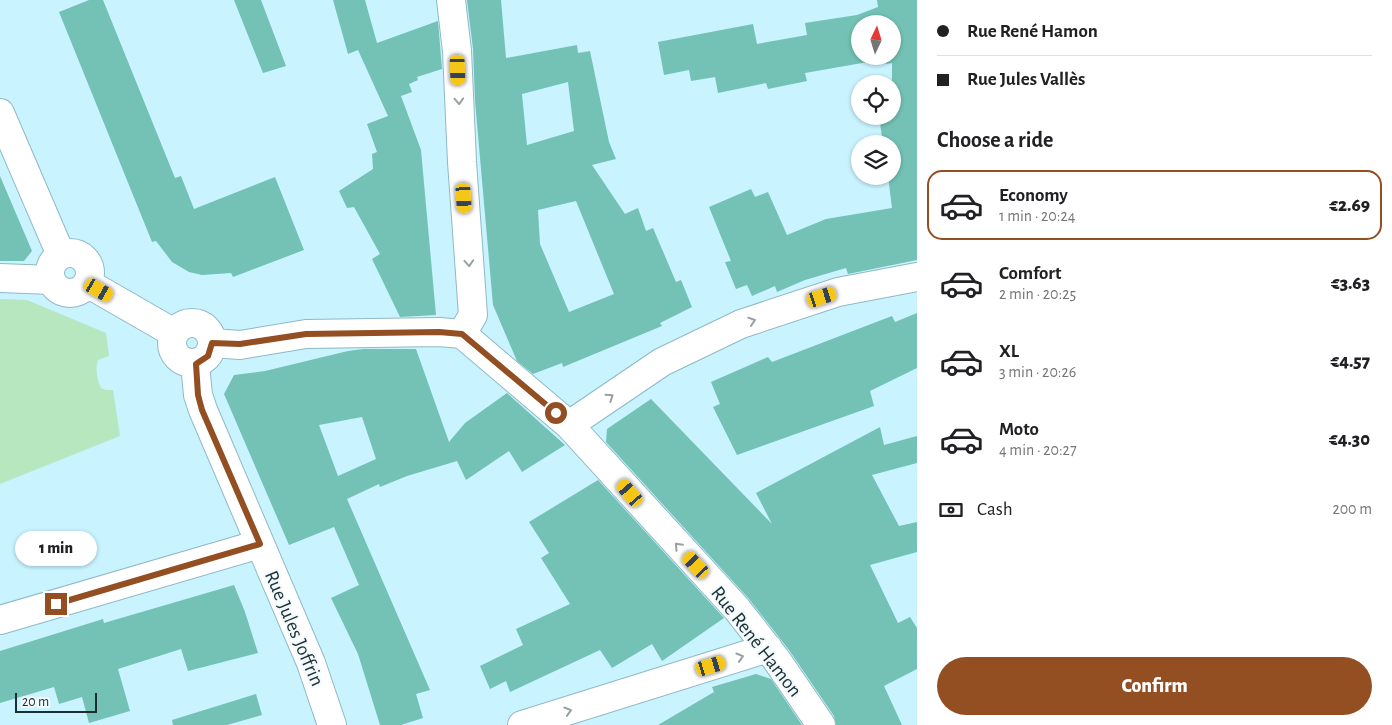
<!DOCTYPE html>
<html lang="en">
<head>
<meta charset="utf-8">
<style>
	:root { --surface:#fff; --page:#f2f2f2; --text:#202124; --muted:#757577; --line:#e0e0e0; --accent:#934e22 }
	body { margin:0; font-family:"Alegreya Sans",sans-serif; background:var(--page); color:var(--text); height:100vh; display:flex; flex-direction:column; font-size:19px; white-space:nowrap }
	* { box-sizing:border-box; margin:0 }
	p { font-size:16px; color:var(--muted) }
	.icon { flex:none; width:28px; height:28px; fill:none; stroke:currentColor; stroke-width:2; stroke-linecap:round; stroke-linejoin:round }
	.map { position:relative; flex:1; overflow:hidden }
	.details { display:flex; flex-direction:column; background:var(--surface); width:475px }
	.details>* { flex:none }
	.guide { display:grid; align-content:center; height:110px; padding:0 20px; background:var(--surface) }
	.needle { width:32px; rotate:4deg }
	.tools { position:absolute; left:851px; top:15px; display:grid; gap:10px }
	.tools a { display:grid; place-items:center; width:50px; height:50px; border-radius:50%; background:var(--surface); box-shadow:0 1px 4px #0004; font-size:25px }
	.scale { position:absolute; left:15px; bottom:12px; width:82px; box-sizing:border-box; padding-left:5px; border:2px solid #1d2e32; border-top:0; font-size:14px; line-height:18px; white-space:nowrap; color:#1d2e32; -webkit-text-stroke:4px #f1f9fc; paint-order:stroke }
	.end { position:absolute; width:22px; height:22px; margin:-11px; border:6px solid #934e22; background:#fff; box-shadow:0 0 0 2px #fff }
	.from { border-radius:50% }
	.bubble { position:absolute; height:35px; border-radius:18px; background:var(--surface); box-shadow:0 1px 4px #0004; font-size:16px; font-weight:800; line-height:35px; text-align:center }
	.car { position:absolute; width:15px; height:30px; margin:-15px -8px; border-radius:6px; box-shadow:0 0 4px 1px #0007; background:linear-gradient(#f5c518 24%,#345 0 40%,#f5c518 0 76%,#345 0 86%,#f5c518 0) }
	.guide b { display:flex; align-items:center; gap:18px; height:48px; font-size:19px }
	.guide b+b { border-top:1px solid var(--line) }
	.guide i { width:12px; height:12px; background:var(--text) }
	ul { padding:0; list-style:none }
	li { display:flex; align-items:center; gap:15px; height:70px; margin:0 10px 8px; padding:0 10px; border:2px solid transparent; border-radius:15px }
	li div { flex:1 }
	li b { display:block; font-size:19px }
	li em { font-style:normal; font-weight:800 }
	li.active { border-color:var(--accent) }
	li>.icon { width:45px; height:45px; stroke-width:1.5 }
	h2 { padding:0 20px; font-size:22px; line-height:60px }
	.pay { display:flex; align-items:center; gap:12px; height:55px; padding:0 20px; font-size:19px }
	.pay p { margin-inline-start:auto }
	.action { display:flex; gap:10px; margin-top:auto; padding:10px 20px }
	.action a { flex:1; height:58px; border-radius:30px; background:var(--accent); color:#fff; font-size:20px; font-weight:800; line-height:58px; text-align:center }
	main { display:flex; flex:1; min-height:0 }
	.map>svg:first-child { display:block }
</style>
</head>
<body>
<main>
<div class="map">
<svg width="917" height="725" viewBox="0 0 917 725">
	<rect width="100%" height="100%" fill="#c8f3ff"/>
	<path fill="#b6e7bf" d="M0,299L27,300L106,333L109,356L98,360C95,368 97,380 101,388L106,390H113L120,436L0,484Z"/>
	<path fill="#73c2b5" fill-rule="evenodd" d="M89,0H103L175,178L181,176L194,209L275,177L304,250L233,277L231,273L202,275L189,272L172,262L156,241L152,242L59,12Z
		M234,0H261L286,66L263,73Z
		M333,0H365L377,43L438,21L442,69L417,77L418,80L409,84L412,92L401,96L421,150L436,315L400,317L372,259L380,254L354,207L347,208L339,191L373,169L372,154L377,152L367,124L388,116L358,50L348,54Z
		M467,0H501L506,58L577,45L578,53L590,51L609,142L616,159L592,165L625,214L638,208L646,231L653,228L676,282L681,280L692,307L660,323L662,326L563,367L562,363L533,374L517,361L493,305L475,101L473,49ZM568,82L574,131L527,145L522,94ZM576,201L614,294L569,312L540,244L538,210Z
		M877,0H917V260L848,274L846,268L805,280L777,292L775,286L752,296L747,285L736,289L725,262L731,261L709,207L751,189L755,197L768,192L787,235L826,219L892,208L888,176H892V144H883L879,116H892V63L886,64L885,59L805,73L807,81L768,89L766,83L718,93L715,77L691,81L689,70L664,75L658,42L753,24L757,44L807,35L805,23L857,15L878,7ZM860,24H892V56H860Z
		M0,176L32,251L24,261H0Z
		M917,313V368L870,391L874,406L737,455L713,407L720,404L711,382L768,357L772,362L892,316L895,322Z
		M363,349H416L449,442L465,423L507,393L565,445L522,472L509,451L466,480L457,461L407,476L380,487L379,484L347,499L430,690L416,694L423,718L401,725H380L358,654L331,598L359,585L334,527L289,545L224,394L234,375L265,371L348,351ZM362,417L376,459L338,476L319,425Z
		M651,399L772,524L756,493L880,427L884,445L917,436V463L872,475L899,526L917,522V552L870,565L898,623L910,617L917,628V669L884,686L902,725H836L834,716L789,650L749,599L606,442L607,429Z
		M598,480L724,618L662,661L652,644L612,668L600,650L510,692L506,681L490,689L480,666L523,645L516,629L570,604L541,558L549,553L529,522Z
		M234,585L245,612L258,653L188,671L181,649L118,669L130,711L89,723L82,697L59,704L54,687L0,703V651L103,619L104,623Z
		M756,674L771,679L802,725H658L714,692L712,687Z
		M256,694L262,715L227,725H173L172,720Z"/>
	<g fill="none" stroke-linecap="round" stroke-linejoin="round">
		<g stroke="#8fb9c4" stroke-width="30">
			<path id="minor" d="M451,0L457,51L462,162L473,315L462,334
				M0,113L61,255
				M50 273a20 20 0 1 1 40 0a20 20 0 1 1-40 0Z
				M0,278L51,280
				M87,283L174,333
				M172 343a20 20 0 1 1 40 0a20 20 0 1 1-40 0Z
				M462,334L569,425L737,609L776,659L821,725
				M212,343L240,345L306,334L439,332L462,334
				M195,364L198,395L203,410L311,663L332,725
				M569,425L662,362L741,324L838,292L917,277
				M0,620L260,544
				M522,725L768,648"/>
		</g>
		<use href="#minor" stroke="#fff" stroke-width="28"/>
	</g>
	<defs><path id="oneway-chevron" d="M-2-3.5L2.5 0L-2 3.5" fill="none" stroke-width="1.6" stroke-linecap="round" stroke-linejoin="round" transform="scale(1.25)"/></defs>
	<g stroke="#99a1a3">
		<use href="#oneway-chevron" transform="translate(459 101) rotate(87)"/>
		<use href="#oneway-chevron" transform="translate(469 263) rotate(86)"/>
		<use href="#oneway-chevron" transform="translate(752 321) rotate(-18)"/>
		<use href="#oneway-chevron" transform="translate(610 397) rotate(-34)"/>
		<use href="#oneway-chevron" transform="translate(678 546) rotate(-133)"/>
		<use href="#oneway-chevron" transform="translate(740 657) rotate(-17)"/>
		<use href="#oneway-chevron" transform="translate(568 711) rotate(-17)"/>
	</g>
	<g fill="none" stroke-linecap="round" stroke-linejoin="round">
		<path stroke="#934e22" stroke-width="6" d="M56,604L260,544L202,410L198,395L196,364L208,356L212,343L240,344L306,334L439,332L462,334L556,413"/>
	</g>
	<g text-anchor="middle" stroke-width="4" stroke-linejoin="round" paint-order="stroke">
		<g font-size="20" fill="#1d2e32" stroke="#f1f9fc">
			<text transform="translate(295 628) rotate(67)" y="7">Rue Jules Joffrin</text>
			<text transform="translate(757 641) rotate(52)" y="7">Rue René Hamon</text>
		</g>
	</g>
</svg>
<div class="tools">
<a><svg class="needle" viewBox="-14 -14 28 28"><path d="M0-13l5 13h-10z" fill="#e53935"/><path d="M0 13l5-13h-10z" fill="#757577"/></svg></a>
<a><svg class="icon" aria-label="locate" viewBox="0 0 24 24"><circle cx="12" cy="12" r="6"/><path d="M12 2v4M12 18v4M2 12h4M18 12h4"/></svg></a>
<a><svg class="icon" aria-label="layers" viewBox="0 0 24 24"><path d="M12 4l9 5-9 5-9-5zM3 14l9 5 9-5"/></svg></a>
</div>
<div class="scale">20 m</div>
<i class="end from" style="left:556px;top:413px"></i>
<i class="end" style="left:56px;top:604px"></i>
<div class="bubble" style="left:15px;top:531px;width:82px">1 min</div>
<i class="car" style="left:458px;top:70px;rotate:178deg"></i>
<i class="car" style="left:464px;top:198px;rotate:176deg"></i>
<i class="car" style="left:99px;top:290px;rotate:120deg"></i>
<i class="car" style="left:822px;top:297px;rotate:72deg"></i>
<i class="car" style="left:630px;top:493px;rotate:319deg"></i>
<i class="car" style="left:696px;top:565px;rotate:317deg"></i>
<i class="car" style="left:711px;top:666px;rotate:73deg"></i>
</div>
<section class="details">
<div class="guide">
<b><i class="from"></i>Rue René Hamon</b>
<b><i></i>Rue Jules Vallès</b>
</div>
<h2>Choose a ride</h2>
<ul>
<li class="active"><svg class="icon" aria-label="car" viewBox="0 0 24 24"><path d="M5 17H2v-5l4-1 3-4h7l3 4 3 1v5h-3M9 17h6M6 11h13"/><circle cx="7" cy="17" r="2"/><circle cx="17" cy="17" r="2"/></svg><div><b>Economy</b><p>1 min · 20:24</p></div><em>€2.69</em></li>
<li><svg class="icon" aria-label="car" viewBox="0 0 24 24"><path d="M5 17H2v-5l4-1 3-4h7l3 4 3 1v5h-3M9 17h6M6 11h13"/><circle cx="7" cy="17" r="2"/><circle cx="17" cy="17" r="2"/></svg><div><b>Comfort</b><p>2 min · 20:25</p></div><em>€3.63</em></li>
<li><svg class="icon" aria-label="car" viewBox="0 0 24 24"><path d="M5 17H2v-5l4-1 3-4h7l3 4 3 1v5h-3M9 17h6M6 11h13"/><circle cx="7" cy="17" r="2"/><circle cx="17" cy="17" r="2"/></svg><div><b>XL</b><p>3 min · 20:26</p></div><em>€4.57</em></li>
<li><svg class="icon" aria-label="car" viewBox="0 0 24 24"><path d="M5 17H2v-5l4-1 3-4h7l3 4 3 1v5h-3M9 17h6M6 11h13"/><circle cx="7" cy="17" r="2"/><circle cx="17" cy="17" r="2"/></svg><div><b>Moto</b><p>4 min · 20:27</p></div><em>€4.30</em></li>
</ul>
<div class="pay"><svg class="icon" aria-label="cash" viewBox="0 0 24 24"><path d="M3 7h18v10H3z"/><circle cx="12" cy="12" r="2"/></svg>Cash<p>200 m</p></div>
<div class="action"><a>Confirm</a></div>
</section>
</main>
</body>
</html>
